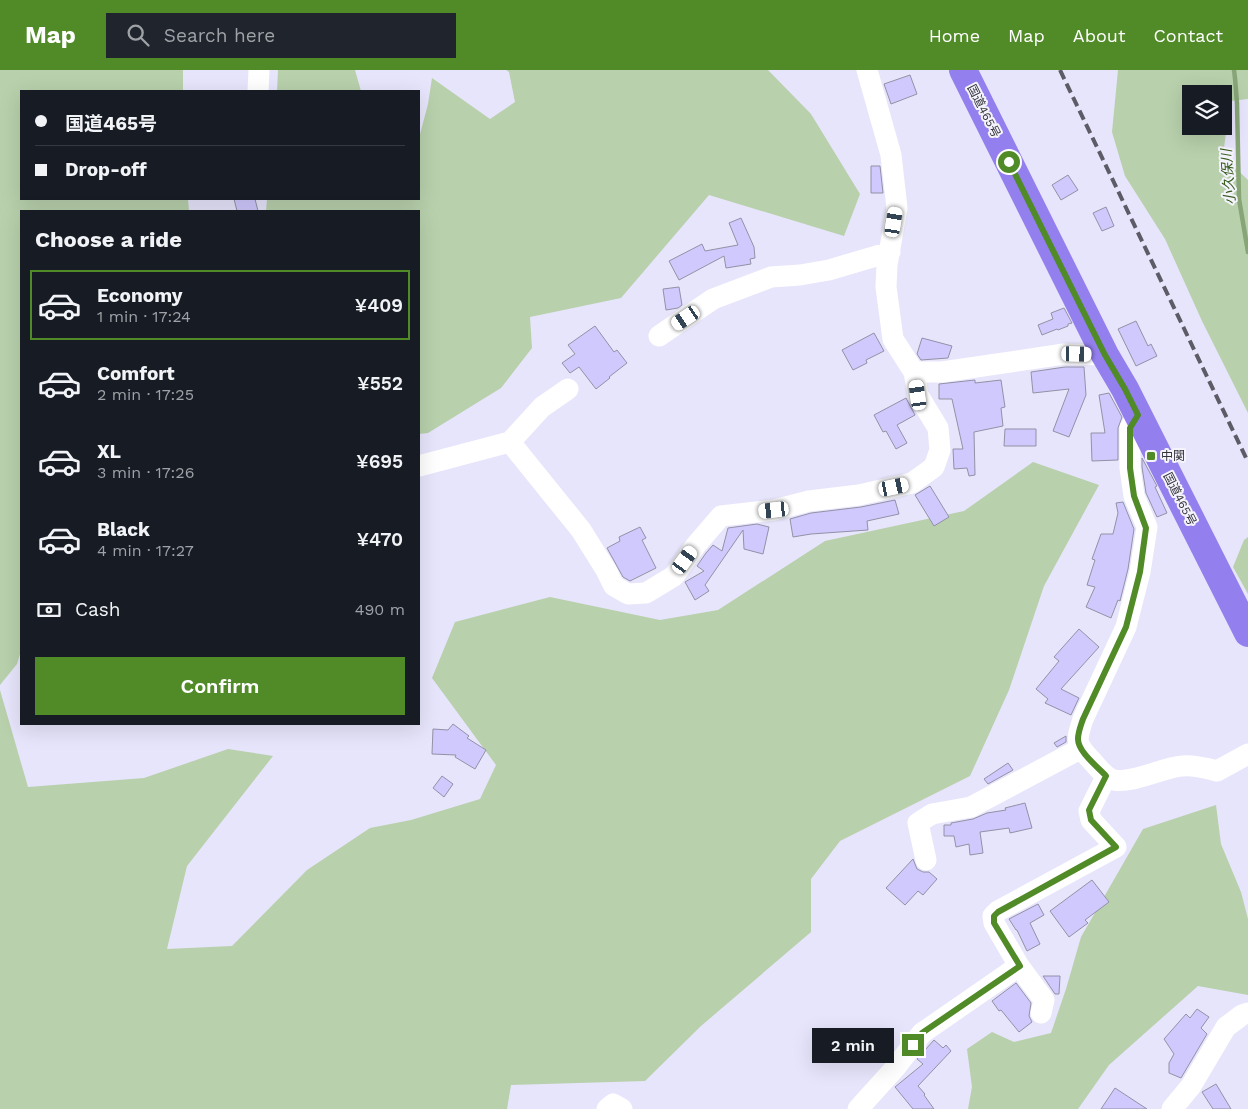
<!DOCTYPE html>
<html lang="en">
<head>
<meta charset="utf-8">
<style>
	:root { --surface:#171b24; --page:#20242c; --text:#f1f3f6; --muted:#9ea1a6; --line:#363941; --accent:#508b28 }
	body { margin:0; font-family:"Work Sans","Noto Sans JP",sans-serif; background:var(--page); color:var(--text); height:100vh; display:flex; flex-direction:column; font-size:19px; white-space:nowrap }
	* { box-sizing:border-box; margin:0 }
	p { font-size:16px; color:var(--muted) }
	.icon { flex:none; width:28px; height:28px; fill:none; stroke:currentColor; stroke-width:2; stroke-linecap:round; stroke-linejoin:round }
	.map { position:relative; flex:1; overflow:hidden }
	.details { position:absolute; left:20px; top:140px; width:400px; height:515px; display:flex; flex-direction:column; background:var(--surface); border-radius:0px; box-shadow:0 5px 20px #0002 }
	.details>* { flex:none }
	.top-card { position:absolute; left:20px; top:20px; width:400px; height:110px; border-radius:0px; box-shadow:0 5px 20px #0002; display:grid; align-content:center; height:110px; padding:0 15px; background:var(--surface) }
	.fabs { position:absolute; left:1182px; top:15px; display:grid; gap:10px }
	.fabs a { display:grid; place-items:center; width:50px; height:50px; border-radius:0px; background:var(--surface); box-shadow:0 5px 20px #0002; font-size:25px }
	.end { position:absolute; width:22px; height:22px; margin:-11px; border:6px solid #508b28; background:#fff; box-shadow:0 0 0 2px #fff }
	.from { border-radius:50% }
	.bubble { position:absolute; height:35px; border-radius:0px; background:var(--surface); box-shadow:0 5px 20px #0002; font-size:16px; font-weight:600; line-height:35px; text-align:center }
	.car { position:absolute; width:15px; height:30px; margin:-15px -8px; border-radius:6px; box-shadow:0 0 4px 1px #0007; background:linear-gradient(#fff 24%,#345 0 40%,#fff 0 76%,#345 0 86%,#fff 0) }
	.top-card b { display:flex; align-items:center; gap:18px; height:48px; font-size:19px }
	.top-card b+b { border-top:1px solid var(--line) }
	.top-card i { width:12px; height:12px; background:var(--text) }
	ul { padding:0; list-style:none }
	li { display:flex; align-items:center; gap:15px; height:70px; margin:0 10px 8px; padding:0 5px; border:2px solid transparent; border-radius:0px }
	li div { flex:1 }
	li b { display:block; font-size:19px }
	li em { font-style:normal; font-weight:600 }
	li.on { border-color:var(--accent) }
	li>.icon { width:45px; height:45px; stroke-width:1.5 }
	h2 { padding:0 15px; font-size:22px; line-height:60px }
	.pay { display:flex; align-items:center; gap:12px; height:55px; padding:0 15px; font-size:19px }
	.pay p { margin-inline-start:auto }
	.action { display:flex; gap:10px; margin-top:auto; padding:10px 15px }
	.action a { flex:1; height:58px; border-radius:0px; background:var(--accent); color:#fff; font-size:20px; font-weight:600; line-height:58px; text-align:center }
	header { display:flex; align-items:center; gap:30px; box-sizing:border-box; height:70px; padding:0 25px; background:var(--accent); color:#fff }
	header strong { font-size:24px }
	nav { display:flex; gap:28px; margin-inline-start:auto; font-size:18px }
	.search { width:350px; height:45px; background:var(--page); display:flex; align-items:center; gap:12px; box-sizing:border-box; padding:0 18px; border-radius:0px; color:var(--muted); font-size:19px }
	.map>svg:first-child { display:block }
</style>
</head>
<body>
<header>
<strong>Map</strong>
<div class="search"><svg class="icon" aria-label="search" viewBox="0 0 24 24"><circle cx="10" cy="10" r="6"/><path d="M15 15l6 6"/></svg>Search here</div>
<nav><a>Home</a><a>Map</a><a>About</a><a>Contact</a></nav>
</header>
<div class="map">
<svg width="1248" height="1039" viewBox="0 0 1248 1039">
	<rect width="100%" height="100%" fill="#e7e5fb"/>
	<path fill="#b8d0ac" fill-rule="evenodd" d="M0,0H183V21H21V129H188L189,141H21V581L17,594L0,615Z
		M278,0H355L361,21H277Z
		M506,0H768L811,44L860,124L844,166L709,125L621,228L530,247L532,278L501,318L428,363L419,364V141H266L267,129H419V68L428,34L432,8L490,49L515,32L509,2Z
		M1118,0H1248V29L1230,31L1223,86L1248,110V343L1202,251L1165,169L1125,106L1112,62ZM1191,24H1224V56H1191Z
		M1033,392L1099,415L1044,516L1009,620L970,706L840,771L811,809V862L701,956L645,1011L511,1015L507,1039H0V620L28,717L144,708L228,679L273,686L187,796L167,879L232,876L307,800L370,758L411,750L480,729L496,695L432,608L455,552L550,527L660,550L718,540L825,471L964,441Z
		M1248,467V524L1233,497L1244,470Z
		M1216,735L1221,774L1241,822L1248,849V925L1198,916L1109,995L1078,1039H968L972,1017L967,979L992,962L1014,972L1051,963L1066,919L1081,867L1143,759Z"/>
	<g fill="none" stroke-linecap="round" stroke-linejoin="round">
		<path stroke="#87a577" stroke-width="4.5" d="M1234,0L1235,8L1237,33L1239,129L1248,182"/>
	</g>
	<path fill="#cfc9fe" stroke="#9391a5" d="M910,5L917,24L891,34L884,14Z
		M871,96H880L883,123H871Z
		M1068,105L1078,120L1061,130L1052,115Z
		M234,129H255L258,141H237Z
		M1106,137L1114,156L1102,161L1093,143Z
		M741,148L754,177L755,188L750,189L751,194L726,198L724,186L679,210L669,191L702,174L705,181L738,175L729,153Z
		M679,217L682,235L678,238L666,240L663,219Z
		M1064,238L1072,253L1068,254V256L1058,260L1057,259L1042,265L1038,255L1053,249L1051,243Z
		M1136,251L1148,276L1151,274L1157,286L1136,296L1118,259Z
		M595,256L614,282L617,280L627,293L609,307L610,308L596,319L579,297L570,303L562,293L575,284L568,275Z
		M874,263L884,281L866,290L867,293L853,300L842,280Z
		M922,268L952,276L948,288L921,290L917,284Z
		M1065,297H1084L1086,325L1069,367L1053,361L1069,319L1033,323L1031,302Z
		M975,310V313L1001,310L1005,337L1001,338L1003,356L974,362L975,405L969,406L967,398L954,399L953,379H963L952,329H939V314Z
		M1109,323L1122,347L1118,358V390L1092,391L1091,363H1105L1099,325Z
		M906,328L915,345L897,355L907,373L896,379L886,361L883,362L874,345Z
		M1005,359H1036V376H1004Z
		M1142,388L1157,416L1155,417L1167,443L1157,447L1146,423L1142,397Z
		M930,416L949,447L934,456L915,425Z
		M895,430L899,444L867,451L868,460L811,464L793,467L790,449L811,443L861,437Z
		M1123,432L1134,459L1128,499L1120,531L1118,530L1111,548L1086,537L1095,517L1087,515L1095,490L1092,489L1101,464H1113L1118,443L1116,433Z
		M757,454L769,457L763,484L744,479L743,460L705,515L709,521L695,530L685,512L704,501L697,496L706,483L713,475L722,481L728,458Z
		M640,457L646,468L642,470L656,498L630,511L623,507L607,478L620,471L619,467Z
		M1079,559L1099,577L1061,619L1079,628L1071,645L1045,633L1048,629L1036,619L1059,591L1054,587Z
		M453,654L469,666L467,668L486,680L475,699L455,687L456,685L432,684L433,659L448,660Z
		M1066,666V672L1057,677L1054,673Z
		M1008,693L1013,700L988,714L984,709Z
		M442,706L453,714L444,727L433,718Z
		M1025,733L1032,758L1010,763L1009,758L980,762L983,783L970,785L969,774L956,777L954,766H944V755H951V753L973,749L987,743L1006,740L1005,738Z
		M913,789L917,799L923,802H929L937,809L923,825L918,821L905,835L886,818Z
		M1092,810L1109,832L1085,850L1088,853L1069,867L1050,841Z
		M1038,834L1044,845L1030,853L1040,874L1027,881L1017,860H1016L1009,849Z
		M1043,906H1060L1059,924H1055Z
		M1016,913L1031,933L1029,946L1032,952L1019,962L1001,940L999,941L992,931Z
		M1197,939L1209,947L1201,958L1207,964L1181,1008L1169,1003V993L1174,984L1164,969L1186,944L1190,948Z
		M934,970L943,978L946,975L951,981L918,1016L925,1024L924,1025L934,1039H913L895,1017L923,994L917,989Z
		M1216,1014L1231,1039H1213L1202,1022Z
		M1115,1018L1147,1039H1101Z"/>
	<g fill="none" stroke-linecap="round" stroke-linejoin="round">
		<path stroke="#fff" stroke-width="21" d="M867,0L891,85L897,138L887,195L886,217L893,269L914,302H942L1064,284L1105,285
			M258,21L259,0
			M659,266L713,229L771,207L800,205L829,200L890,182
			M1138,345L1130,358V398L1134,426L1147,457L1140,502L1126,557L1083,649C1076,671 1075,673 1091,690C1098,697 1105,708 1114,710C1132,714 1164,697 1182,696C1194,695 1206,698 1217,701L1248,684
			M510,372L581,460L606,500L614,516L628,524L646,523L674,506L696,475L721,446L774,440L809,431L859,425L912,413L934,397L940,380L938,358L918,325L914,302
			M419,396L510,372L542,337L568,319
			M926,790L918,753L932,744L971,737L1080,679
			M1041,943L1044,930L1019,896L994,853L993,846L998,841L1116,777L1091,750L1089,741L1106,707
			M607,1039L613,1034L622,1039
			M858,1039L895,998L922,963L1019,896
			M1172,1039L1191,1016L1226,957L1242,945L1248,943"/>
		<path stroke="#937fee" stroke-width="28" d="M963,0L1105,285L1125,319L1248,563"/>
		<path stroke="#5c5b66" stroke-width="4" stroke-dasharray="10 5" stroke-linecap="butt" d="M1060,0L1248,392"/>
	</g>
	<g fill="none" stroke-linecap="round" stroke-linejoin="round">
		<path stroke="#508b28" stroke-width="6" d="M913,975L922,963L1020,896L994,853V846L998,842L1116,777L1091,750L1089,740L1106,706C1098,697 1078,682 1078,669C1078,662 1081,655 1083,649L1126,557L1140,502L1146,458L1134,426L1130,398V358L1138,345L1125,319L1105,285L1009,92"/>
	</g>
	<rect fill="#508b28" stroke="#f5f4fd" stroke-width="2" x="1146" y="381" width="10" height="10" rx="2.5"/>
	<g text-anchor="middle" stroke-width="4" stroke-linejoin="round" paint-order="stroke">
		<g font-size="12" fill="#34333b" stroke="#f5f4fd">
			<text transform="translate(984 41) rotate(63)" y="4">国道465号</text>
			<text transform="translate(1180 429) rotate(63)" y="4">国道465号</text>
		</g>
		<g font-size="12" fill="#34333b" stroke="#f5f4fd" text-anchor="start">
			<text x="1161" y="390">中関</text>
		</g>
		<g font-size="14" font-style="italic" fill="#365d1c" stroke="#f5f4fd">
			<text transform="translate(1228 107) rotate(-94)" y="5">小久保川</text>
		</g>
	</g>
</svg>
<div class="fabs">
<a><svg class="icon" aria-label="layers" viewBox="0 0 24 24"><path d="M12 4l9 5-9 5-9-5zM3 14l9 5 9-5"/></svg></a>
</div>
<i class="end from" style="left:1009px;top:92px"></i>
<i class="end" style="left:913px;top:975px"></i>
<div class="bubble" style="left:812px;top:958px;width:82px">2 min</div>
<i class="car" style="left:894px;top:152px;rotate:9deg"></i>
<i class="car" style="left:686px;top:248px;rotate:236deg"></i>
<i class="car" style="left:1077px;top:284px;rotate:91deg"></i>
<i class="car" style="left:918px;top:325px;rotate:352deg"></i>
<i class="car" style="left:894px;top:417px;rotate:78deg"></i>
<i class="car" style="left:774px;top:440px;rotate:264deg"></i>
<i class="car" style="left:685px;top:490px;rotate:36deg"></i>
<div class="top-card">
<b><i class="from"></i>国道465号</b>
<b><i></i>Drop-off</b>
</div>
<section class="details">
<h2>Choose a ride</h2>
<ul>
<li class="on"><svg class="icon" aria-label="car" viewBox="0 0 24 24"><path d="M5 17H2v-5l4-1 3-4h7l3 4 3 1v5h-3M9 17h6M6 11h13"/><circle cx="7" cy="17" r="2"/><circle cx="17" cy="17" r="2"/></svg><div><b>Economy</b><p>1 min · 17:24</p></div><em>¥409</em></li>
<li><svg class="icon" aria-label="car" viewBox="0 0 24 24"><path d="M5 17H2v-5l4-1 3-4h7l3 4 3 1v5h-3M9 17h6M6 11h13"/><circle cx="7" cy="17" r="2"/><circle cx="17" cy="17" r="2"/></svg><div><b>Comfort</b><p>2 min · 17:25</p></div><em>¥552</em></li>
<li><svg class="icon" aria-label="car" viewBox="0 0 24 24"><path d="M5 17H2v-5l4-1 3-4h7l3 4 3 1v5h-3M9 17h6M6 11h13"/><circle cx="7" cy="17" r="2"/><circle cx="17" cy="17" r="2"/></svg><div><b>XL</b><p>3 min · 17:26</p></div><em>¥695</em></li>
<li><svg class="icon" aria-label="car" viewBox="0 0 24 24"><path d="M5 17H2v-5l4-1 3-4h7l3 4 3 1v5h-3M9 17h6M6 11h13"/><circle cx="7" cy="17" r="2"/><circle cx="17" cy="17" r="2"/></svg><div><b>Black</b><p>4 min · 17:27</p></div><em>¥470</em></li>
</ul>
<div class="pay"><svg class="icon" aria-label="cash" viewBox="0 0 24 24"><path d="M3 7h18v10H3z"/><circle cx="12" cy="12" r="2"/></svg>Cash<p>490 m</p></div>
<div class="action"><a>Confirm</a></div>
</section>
</div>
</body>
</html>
